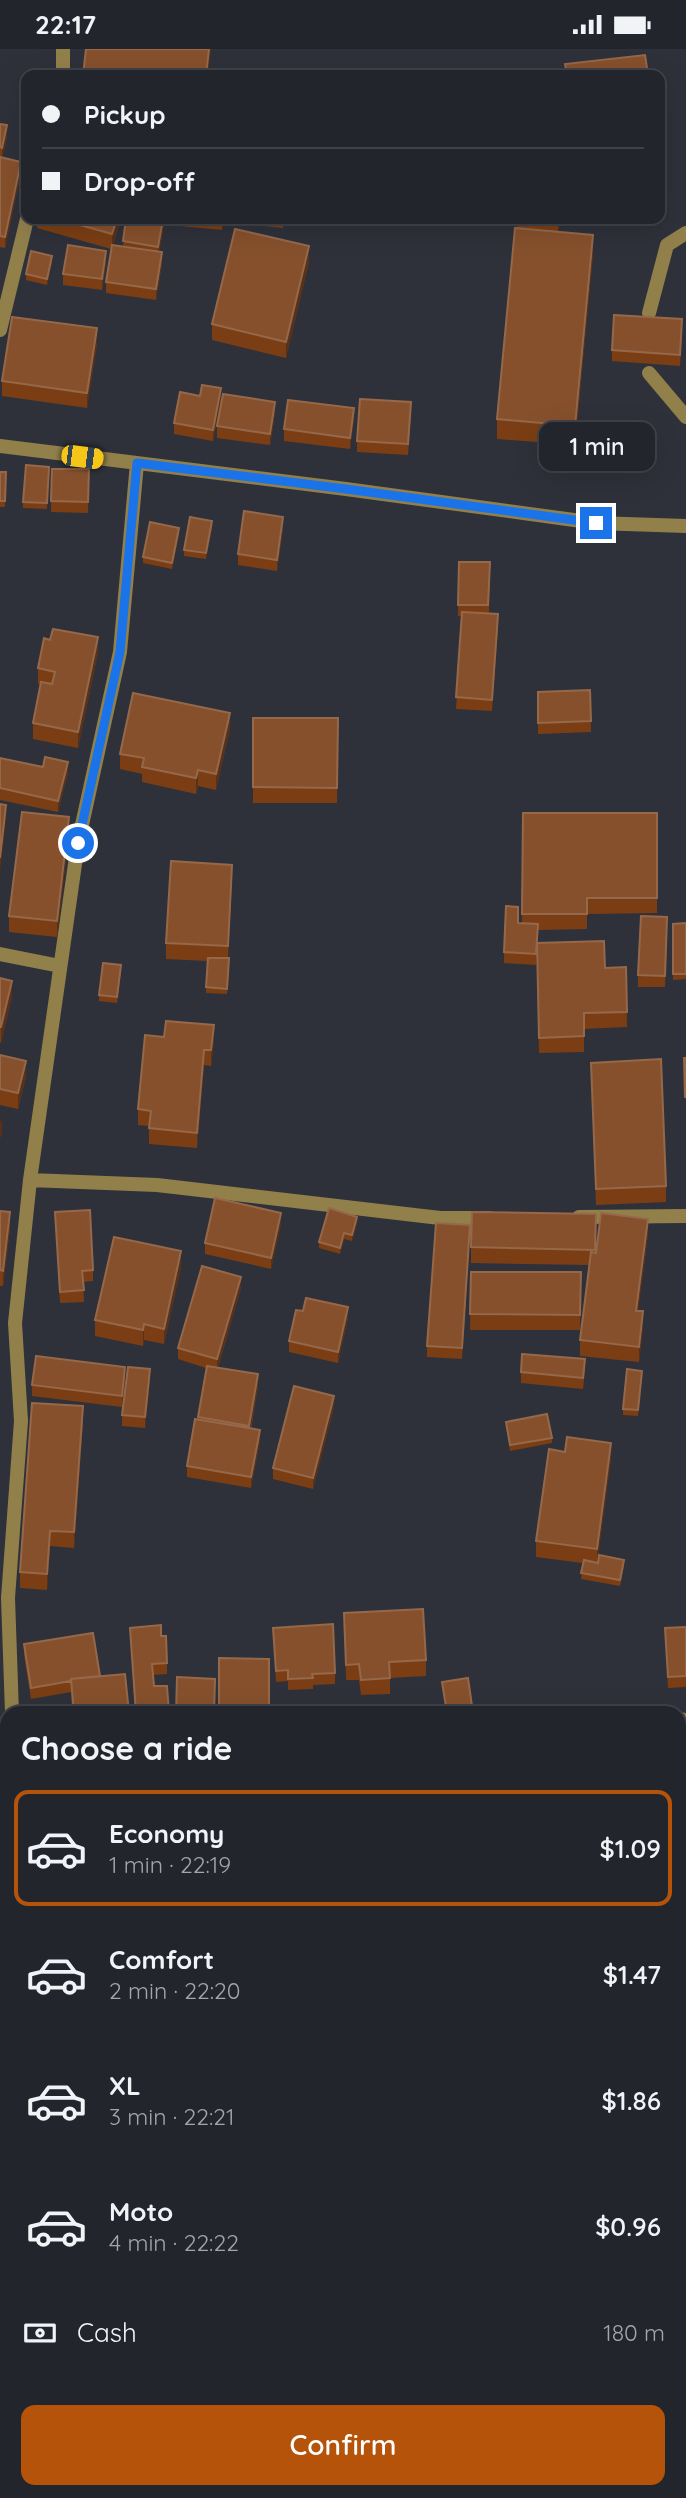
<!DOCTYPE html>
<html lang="en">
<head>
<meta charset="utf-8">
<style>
	:root { --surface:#22252c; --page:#2a2d34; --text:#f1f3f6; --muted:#a2a5a9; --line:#3f4248; --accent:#b45309 }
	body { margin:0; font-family:Quicksand,sans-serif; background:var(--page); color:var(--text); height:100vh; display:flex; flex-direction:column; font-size:26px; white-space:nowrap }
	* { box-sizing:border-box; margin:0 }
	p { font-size:23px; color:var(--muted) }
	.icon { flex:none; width:38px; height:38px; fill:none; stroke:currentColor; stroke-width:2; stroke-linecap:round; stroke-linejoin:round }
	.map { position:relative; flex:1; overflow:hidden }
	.panel { position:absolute; left:0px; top:1657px; width:686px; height:793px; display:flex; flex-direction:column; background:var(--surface); border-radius:21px 21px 0 0; box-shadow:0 7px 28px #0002,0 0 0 2px var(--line) }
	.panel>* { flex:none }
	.hud { position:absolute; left:21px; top:21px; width:644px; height:154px; border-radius:14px; box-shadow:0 7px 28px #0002,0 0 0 2px var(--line); display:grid; align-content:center; height:154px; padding:0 21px; background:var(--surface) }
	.end { position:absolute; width:32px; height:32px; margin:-16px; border:9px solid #1a73e8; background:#fff; box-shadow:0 0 0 4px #fff }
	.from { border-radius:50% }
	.bubble { position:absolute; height:49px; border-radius:14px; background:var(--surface); box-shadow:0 7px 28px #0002,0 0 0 2px var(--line); font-size:23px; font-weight:600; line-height:49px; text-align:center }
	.car { position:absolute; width:21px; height:42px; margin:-21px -10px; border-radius:9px; box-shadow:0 0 5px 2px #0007; background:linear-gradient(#f5c518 24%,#345 0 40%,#f5c518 0 76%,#345 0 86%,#f5c518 0) }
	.hud b { display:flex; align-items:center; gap:24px; height:66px; font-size:26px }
	.hud b+b { border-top:2px solid var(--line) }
	.hud i { width:18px; height:18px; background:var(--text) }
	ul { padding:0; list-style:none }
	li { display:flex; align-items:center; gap:21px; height:116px; margin:0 14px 10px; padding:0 7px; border:4px solid transparent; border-radius:14px }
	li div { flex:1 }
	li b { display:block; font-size:26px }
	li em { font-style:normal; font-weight:600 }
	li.on { border-color:var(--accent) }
	li>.icon { width:63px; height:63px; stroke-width:1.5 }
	h2 { padding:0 21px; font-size:32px; line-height:84px }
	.pay { display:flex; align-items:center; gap:18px; height:77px; padding:0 21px; font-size:26px }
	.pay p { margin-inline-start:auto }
	.button { display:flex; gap:14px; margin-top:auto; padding:14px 21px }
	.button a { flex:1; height:80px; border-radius:14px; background:var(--accent); color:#fff; font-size:28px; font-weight:600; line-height:80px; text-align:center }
	.status { display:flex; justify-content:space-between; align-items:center; height:49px; padding:0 35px; background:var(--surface); direction:ltr }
	.status svg { height:19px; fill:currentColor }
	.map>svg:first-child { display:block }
</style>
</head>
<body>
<div class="status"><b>22:17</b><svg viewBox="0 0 49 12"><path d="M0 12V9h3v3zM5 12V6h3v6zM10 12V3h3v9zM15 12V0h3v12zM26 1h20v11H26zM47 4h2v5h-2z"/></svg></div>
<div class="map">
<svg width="686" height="2449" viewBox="0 0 686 2449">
	<rect width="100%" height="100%" fill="#2e313a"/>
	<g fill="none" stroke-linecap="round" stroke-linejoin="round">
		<path stroke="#92804b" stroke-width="14" d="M649,264L667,196L686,184
			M649,324L686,368"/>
		<path stroke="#92804b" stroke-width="14" d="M63,26V0
			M0,281L27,170
			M0,397L346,440L596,474L686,477
			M0,905L60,917
			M30,1131L157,1136L440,1169H489
			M579,1168L686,1167
			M12,1664L8,1549L21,1372L15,1274L30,1131L78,794L120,603L137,414
			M679,1670L686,1671
			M0,1729L7,1731
			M0,1794L7,1776
			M679,1946L686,1947"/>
	</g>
	<path fill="#7b3e14" d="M0,75L7,88L2,109L21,124L5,199L0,198Z
		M37,170H121L113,196L123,198L126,170H165L159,203L162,215L156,251L106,244V233L111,200L37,179Z
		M180,170H284L283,179L223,173L222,181L180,177Z
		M518,170H559L558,183L593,205L575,396L497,390V370L517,179Z
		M52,213L47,236L26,231V225Z
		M106,213L102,241L63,236V225Z
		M309,213L286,309L212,291V275Z
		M682,281L680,317L612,312V301Z
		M97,295L87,359L2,347V332Z
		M200,347L221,350L213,392L174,385V374Z
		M275,364L270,396L217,389V377Z
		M411,364L408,406L357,403V392Z
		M354,370L350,400L284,392V380Z
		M49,418L47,460L23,459V453Z
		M52,420H89L88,464L51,463Z
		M0,423H6L5,458H0Z
		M212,478L206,510L184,507V501Z
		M283,479L277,522L238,516V505Z
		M179,485L172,520L143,514V508Z
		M459,513H490L489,565L498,577L492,662L456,660L462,567H458Z
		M98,604L78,699L33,690V674L41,635H38V619Z
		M590,641L591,683L538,685V643Z
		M253,669H338L337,754H253Z
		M230,680L216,741L198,737L196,745L142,733V725L120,720V705Z
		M0,709L68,724L58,763L0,751Z
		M523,764H657V864L587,865V880L538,881L537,894L605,919L626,918L627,978L584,980V1003L539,1004L537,898L536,916L504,914V903L518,874L522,875Z
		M69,784L57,888L9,883V867Z
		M232,831L228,909L229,915L227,945L206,944L207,912L166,910V894Z
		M686,874V930L673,931V875Z
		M667,879L665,938H638V926Z
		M121,922L117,954L99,952V946Z
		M0,929L12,948L1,994L0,993Z
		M214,991L211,1017L204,1016L197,1099L149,1095V1077L138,1076V1060Z
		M0,1006L26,1028L18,1060L0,1056Z
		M591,1014L666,1137V1153L596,1156Z
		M0,1162L10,1179L3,1237H0Z
		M55,1163L93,1221V1232L83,1233L84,1253L60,1254Z
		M596,1165V1204L648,1185L638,1262L643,1278L639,1313L580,1307V1291L589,1216L471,1214V1198Z
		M357,1174L352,1192L344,1190L340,1205L319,1199V1193Z
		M281,1175L271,1220L205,1205V1194Z
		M470,1187L462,1310L427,1308V1297Z
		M181,1218L164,1295L144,1291L143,1297L95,1287V1271Z
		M471,1223H581L580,1281H470Z
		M241,1239L218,1319L258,1337L251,1380L260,1392L251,1439L187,1428V1417L198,1370L206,1319L178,1310V1299Z
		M303,1262L348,1269L338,1314L289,1303V1292Z
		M585,1321L583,1340L521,1334V1323Z
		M642,1327L638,1367L623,1366V1360Z
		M125,1329L122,1358L32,1347V1336Z
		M150,1331L145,1379L122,1377V1366Z
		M334,1358L313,1440L273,1430V1419Z
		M83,1373L74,1499L50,1497L47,1541L20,1539V1523Z
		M506,1373L552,1389V1394L510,1402Z
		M611,1409L597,1514L624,1517L620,1537L581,1530L583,1514L536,1508V1492Z
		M344,1564L426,1611V1627L390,1629V1645L361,1646L359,1631H346Z
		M686,1578V1638L668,1639L665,1579Z
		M130,1579L161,1587L167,1614V1625L153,1626L154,1637L169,1664H135Z
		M273,1579L335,1624V1635L313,1636V1640L288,1641V1632L276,1633Z
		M24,1595L100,1627L129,1664H72L71,1643L31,1650L24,1606Z
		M0,2023L7,2024V2110L0,2109Z
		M0,2353L7,2354V2437L0,2436Z
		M86,2443H129V2449H86Z"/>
	<path fill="#57311a" d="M209,0H211L208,26H206Z
		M7,76V88L2,110V99Z
		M21,113V124L5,199V188Z
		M117,170H121L112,200V185Z
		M163,170H165L158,209V198Z
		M593,186V205L575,396V377Z
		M309,197V213L286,309V293Z
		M106,202V213L102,241V230Z
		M162,203V215L156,251V240Z
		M52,207V213L47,236V230Z
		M97,279V295L87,359V344Z
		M221,339V350L213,392V381Z
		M275,353V364L270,396V385Z
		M354,359V370L350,400V389Z
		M283,468V479L277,522V511Z
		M212,472V478L206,510V504Z
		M179,479V485L172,520V514Z
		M498,565V577L492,662V651Z
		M98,588V604L78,699V683Z
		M230,664V680L216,741V725Z
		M68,713V724L58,763V752Z
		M198,721V737L196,745V729Z
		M6,756V772L0,824V809Z
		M69,768V784L57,888V872Z
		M232,816V831L228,913V897Z
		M12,932V948L1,994V978Z
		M214,976V991L211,1017V1001Z
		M204,1001V1016L197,1099V1084Z
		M26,1012V1028L18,1060V1044Z
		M2,1069V1085L0,1090V1074Z
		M10,1163V1179L3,1237V1222Z
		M281,1164V1175L271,1220V1209Z
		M357,1168V1174L352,1192V1186Z
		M648,1170V1185L636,1277V1262Z
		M470,1176V1187L462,1310V1299Z
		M344,1184V1190L340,1205V1199Z
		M181,1202V1218L164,1295V1280Z
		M241,1228V1239L217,1321V1310Z
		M348,1258V1269L338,1314V1303Z
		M643,1262V1278L639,1313V1298Z
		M144,1275V1291L143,1297V1281Z
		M125,1318V1329L122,1358V1347Z
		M150,1320V1331L145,1379V1368Z
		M258,1325V1337L249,1388V1377Z
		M334,1347V1358L313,1440V1429Z
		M83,1357V1373L74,1499V1483Z
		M260,1381V1392L251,1439V1428Z
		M611,1394V1409L597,1516V1500Z
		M50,1482V1497L47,1541V1525Z"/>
	<path fill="#86502c" stroke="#95684a" stroke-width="2" d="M86,0H209L206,26H83Z
		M645,6L648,26H567L565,15Z
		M0,75L7,76L2,99L0,98Z
		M0,108L21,113L5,188L0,187Z
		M59,170H117L112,185Z
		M126,170H163L158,198L123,192Z
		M518,170H559L558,173L517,171Z
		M515,179L593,186L575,377L497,370Z
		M235,180L309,197L286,293L212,275Z
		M68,196L106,202L102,230L63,225Z
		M112,196L162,203L156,240L106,233Z
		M31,202L52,207L47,230L26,225Z
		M614,266L682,270L680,306L612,301Z
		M12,268L97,279L87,344L2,332Z
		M202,336L221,339L213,381L174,374L180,343L200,347Z
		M223,345L275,353L270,385L217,377Z
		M360,350L411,353L408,395L357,392Z
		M288,351L354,359L350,389L284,380Z
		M26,416L49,418L47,454L23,453Z
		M52,420H89L88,453L51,452Z
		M0,423H6L5,452H0Z
		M244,462L283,468L277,511L238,505Z
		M190,468L212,472L206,504L184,501Z
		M150,473L179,479L172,514L143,508Z
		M459,513H490L488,556H458Z
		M462,563L498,565L492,651L456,648Z
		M53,580L98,588L78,683L33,674L41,633L52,635L55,623L38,619L44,589L50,591Z
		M590,641L591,672L538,674V643Z
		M133,644L230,664L216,725L198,721L196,729L142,718L144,709L120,705Z
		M253,669H338L337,739L253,738Z
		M45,708L68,713L58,752L0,739V709L43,718Z
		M0,755L6,756L0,809Z
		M22,763L69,768L57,872L9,867Z
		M523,764H657V849H587V865H522Z
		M171,812L232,816L228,897L166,894Z
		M506,857L518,858V874L538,875L536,905L504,903Z
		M641,867L667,868L665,927L638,926Z
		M686,874V925H673V875Z
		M604,892L605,919L626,918L627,963L584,964V987L539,989L537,894Z
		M208,909H229L227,940L206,938Z
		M103,914L121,916L117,948L99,946Z
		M0,929L12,932L1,978H0Z
		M166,972L214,976L211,1001H204L197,1084L149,1079L151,1062L138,1060L145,986L164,988Z
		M0,1006L26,1012L18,1044L0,1040Z
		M684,1009H686V1048H685Z
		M661,1010L666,1137L596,1140L591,1014Z
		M215,1149L281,1164L271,1209L205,1194Z
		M329,1159L357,1168L352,1186L344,1184L340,1199L319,1193Z
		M90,1161L93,1221L82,1222L84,1241L60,1243L55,1163Z
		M0,1162L10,1163L3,1222L0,1221Z
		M472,1163L596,1165L595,1201L471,1198Z
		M601,1164L648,1170L636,1262H643L639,1298L580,1291L591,1203L596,1204Z
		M436,1174L470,1176L462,1299L427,1297Z
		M114,1188L181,1202L164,1280L144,1275L143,1281L95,1271Z
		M202,1217L241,1228L217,1310L178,1299Z
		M471,1223H581L580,1266L470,1265Z
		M306,1249L348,1258L338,1303L289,1292L296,1261L303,1262Z
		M522,1305L585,1310L583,1329L521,1323Z
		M36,1307L125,1318L122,1347L32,1336Z
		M207,1317L258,1325L249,1377L198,1368Z
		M128,1318L150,1320L145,1368L122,1366Z
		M627,1320L642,1322L638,1361L623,1360Z
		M294,1337L334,1347L313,1429L273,1419Z
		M32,1354L83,1357L74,1483L50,1482L47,1525L20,1523Z
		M547,1365L552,1389L510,1396L506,1373Z
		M195,1370L260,1381L251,1428L187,1417Z
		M567,1388L611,1394L597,1500L536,1492L549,1400L565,1403Z
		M599,1506L624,1511L620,1531L581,1524L584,1511L598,1514Z
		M423,1560L426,1611L389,1613L390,1629L361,1631L359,1615L346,1616L344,1564Z
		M333,1575L335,1624L312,1625L313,1629L288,1630V1621L276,1622L273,1579Z
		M161,1576V1587H166L167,1614L152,1615L154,1637H167L169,1664H136L130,1579Z
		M686,1578V1627L668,1628L665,1579Z
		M93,1584L100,1627L71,1630V1632L31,1639L24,1595Z
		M219,1609L269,1610V1658L281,1659V1664H219Z
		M125,1625L129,1664H74L71,1630Z
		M177,1628L215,1630L214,1664H176Z
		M468,1629L473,1664H447L442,1633Z
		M0,2023L7,2024V2058L0,2057Z
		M0,2059L7,2061V2099L0,2098Z
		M0,2353L7,2354V2426L0,2425Z
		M9,2443H60L76,2447L75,2449H8Z
		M86,2443H110V2449H86Z
		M153,2443H193L192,2449H153Z"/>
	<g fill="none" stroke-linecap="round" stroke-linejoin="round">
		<path stroke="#1a73e8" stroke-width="9" d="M78,794L120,603L137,414L346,440L596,474"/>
	</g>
</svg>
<i class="end from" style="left:78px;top:794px"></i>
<i class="end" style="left:596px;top:474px"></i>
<div class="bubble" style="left:539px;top:373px;width:116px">1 min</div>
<i class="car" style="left:82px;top:408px;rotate:97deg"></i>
<div class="hud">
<b><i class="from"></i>Pickup</b>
<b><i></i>Drop-off</b>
</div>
<section class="panel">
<h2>Choose a ride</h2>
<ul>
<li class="on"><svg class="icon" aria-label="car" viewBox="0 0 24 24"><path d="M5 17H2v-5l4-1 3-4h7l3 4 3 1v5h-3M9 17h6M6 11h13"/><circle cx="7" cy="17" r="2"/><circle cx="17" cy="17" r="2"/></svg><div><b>Economy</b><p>1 min · 22:19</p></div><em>$1.09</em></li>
<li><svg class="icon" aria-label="car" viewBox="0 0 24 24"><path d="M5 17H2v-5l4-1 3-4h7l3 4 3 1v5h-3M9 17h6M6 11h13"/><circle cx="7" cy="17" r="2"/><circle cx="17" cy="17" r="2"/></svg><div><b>Comfort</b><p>2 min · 22:20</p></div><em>$1.47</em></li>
<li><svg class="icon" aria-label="car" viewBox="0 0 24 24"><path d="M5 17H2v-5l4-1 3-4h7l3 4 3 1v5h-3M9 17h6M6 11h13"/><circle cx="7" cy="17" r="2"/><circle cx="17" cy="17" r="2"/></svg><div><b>XL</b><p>3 min · 22:21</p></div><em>$1.86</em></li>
<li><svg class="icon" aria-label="car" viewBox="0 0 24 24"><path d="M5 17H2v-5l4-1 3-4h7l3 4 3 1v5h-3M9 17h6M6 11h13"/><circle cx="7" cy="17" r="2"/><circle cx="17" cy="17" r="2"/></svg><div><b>Moto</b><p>4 min · 22:22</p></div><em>$0.96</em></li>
</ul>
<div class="pay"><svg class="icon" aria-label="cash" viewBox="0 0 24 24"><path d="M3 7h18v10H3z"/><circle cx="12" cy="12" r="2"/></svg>Cash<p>180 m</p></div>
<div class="button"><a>Confirm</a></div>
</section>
</div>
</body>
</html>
